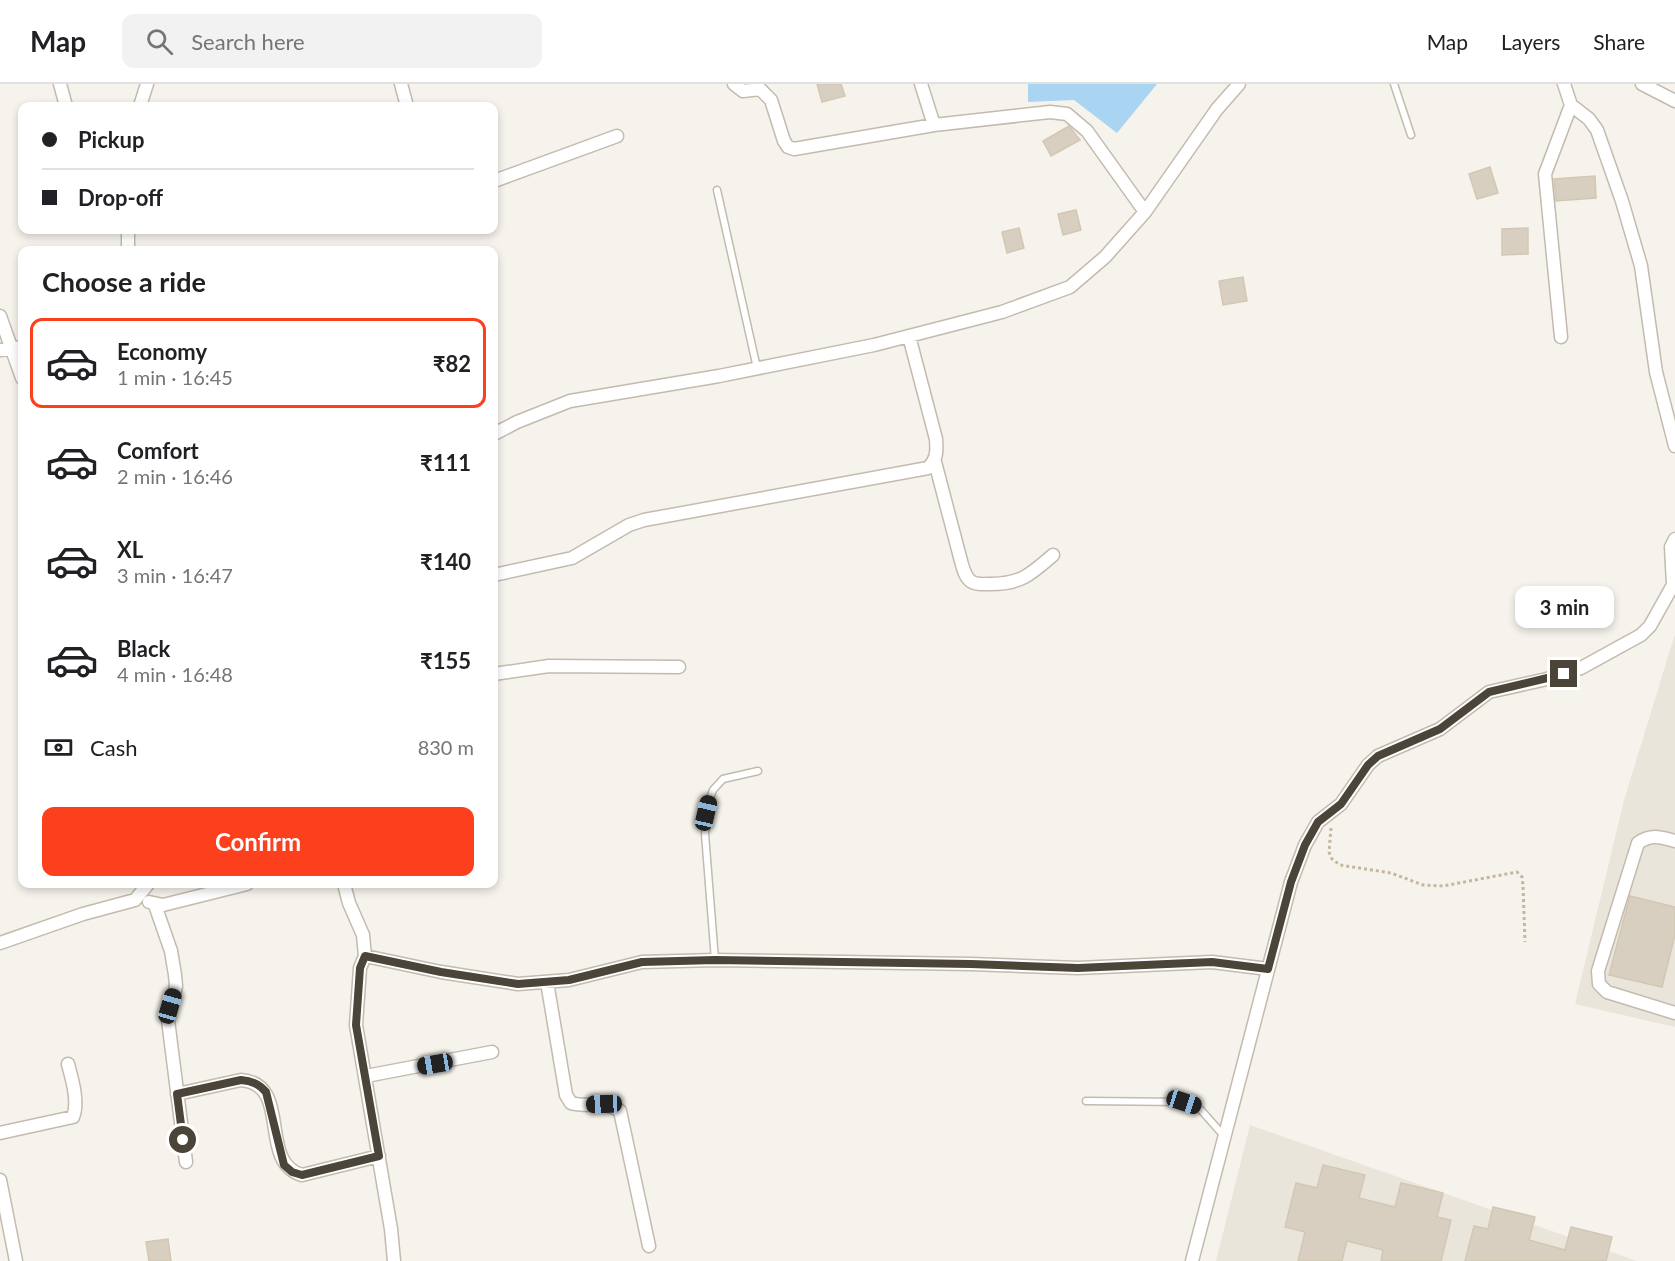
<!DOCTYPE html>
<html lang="en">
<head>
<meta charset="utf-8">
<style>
	:root { --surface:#fff; --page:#f2f2f2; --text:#202124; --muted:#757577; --line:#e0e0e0; --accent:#fc3f1d }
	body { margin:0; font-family:Lato,sans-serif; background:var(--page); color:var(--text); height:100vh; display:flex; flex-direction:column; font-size:22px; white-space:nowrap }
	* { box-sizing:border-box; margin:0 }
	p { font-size:20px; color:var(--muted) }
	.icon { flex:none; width:33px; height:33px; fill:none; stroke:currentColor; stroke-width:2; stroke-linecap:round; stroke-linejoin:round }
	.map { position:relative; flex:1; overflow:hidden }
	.details { position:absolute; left:18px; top:162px; width:480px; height:642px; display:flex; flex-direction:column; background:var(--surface); border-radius:12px; box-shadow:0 3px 9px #0003 }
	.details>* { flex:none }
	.banner { position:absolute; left:18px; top:18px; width:480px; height:132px; border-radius:12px; box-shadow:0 3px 9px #0003; display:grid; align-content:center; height:132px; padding:0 24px; background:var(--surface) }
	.end { position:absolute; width:27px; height:27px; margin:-14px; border:8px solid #4b4439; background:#fff; box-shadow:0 0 0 3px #fff }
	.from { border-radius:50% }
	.bubble { position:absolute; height:42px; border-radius:12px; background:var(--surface); box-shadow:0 3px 9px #0003; font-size:20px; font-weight:700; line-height:42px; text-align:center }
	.car { position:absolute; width:18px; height:36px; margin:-18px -9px; border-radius:8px; box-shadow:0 0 4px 2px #0007; background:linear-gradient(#222 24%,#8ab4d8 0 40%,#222 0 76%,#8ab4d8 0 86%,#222 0) }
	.banner b { display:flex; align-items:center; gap:21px; height:57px; font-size:22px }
	.banner b+b { border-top:2px solid var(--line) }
	.banner i { width:15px; height:15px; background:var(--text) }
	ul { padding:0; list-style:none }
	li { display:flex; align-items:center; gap:18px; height:90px; margin:0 12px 9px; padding:0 12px; border:3px solid transparent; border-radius:12px }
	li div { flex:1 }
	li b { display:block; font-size:22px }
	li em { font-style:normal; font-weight:700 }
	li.current { border-color:var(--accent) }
	li>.icon { width:54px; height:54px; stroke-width:1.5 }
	h2 { padding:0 24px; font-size:27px; line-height:72px }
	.pay { display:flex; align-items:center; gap:15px; height:66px; padding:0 24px; font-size:22px }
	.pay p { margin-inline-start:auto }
	.cta { display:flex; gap:12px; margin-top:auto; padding:12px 24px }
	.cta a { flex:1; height:69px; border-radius:12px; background:var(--accent); color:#fff; font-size:24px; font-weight:700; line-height:69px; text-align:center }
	header { display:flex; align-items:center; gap:36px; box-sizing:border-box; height:84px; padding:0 30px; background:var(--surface); border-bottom:2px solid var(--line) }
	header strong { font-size:28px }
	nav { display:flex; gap:33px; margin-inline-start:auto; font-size:21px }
	.search { width:420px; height:54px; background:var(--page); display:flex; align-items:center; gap:15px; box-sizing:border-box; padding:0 21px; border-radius:12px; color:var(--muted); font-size:22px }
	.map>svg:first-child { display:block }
</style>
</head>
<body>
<header>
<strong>Map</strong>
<div class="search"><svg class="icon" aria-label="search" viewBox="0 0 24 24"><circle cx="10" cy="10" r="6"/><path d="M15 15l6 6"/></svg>Search here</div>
<nav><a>Map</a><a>Layers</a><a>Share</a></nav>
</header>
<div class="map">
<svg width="1675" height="1177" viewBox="0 0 1675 1177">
	<rect width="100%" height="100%" fill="#f6f3ec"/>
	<path fill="#eae5da" d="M1675,550V943L1575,920L1624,716Z
		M1250,1041L1637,1177H1216Z"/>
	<path fill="#a9d4f2" d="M1028,0H1157L1117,49L1074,16L1028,18Z"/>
	<path fill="#d8cfc1" stroke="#d3c7b4" stroke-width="1.5" d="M817,0H841L845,12L822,18Z
		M1069,42L1080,56L1051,72L1043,57Z
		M1490,83L1498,109L1477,115L1469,90Z
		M1595,92L1596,114L1556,117L1554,95Z
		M1076,126L1081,146L1063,151L1058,130Z
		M1019,144L1024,164L1007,169L1002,148Z
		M1528,144V170L1502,171V145Z
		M1243,193L1247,217L1223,221L1219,197Z
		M1630,812L1675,823V851L1662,903L1609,891Z
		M1323,1081L1365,1091L1359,1114L1395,1123L1401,1099L1443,1109L1437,1133L1451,1136L1441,1177H1381L1383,1166L1347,1157L1342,1177H1298L1305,1148L1285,1143L1296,1099L1317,1104Z
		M1493,1123L1535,1133L1529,1156L1565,1166L1571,1143L1612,1153L1606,1177H1465L1474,1142L1488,1145Z
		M168,1155L171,1177H149L146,1158Z"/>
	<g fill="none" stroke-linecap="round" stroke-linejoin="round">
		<g stroke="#c2bbae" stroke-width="9">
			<path id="service" d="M1394,0L1411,51
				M717,106L757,284
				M715,876L705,750L709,717L713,706L723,695L758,687
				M1086,1017L1184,1018L1201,1026L1224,1052"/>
		</g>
		<g stroke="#c2bbae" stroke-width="15">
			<path id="minor" d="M60,0L66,22
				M401,0L407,22
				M734,0L743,7L760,5L771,16L784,57L788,63L794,65L934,41L1050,28L1067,30L1087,47L1145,128
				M921,0L934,41
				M1564,0L1571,21L1589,35L1597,46L1622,117L1641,182L1656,288L1675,362
				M1642,0L1675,17
				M140,22L147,0
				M494,97L617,52
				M128,146V166
				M0,232L22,294
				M1561,253L1545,90L1571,21
				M0,266L22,263
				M494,350L517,338L570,317L719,292L874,261L1002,228L1070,203L1105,173L1145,128L1217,25L1239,0
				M935,378L961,477C963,484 965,494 972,498C977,501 985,500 991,500C1021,500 1031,490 1053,471
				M494,491L572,474L629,441L644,436L928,384C937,375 937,368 936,355L909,252
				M494,590L549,582L679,583
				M1675,757C1660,753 1651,750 1638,759L1598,887L1599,900L1607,908L1675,929
				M344,800L349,819L363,851L365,872L360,884L356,941L391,1145L394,1177
				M149,818L163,821L247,800
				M155,821L171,867L175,891L176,902L168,936L186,1078
				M0,859L83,830L135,816L148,800
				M365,872L441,888L518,900L569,896L642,878L715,876L971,880L1078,884L1212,878L1268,885
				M547,898L566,1011L571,1019C588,1024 604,1016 620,1027L649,1162
				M366,992L492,968
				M177,1010L241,996C293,1000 257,1078 302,1091L379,1072
				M0,1049L73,1033C79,1018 72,995 68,980
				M0,1096L16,1177
				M1192,1177L1291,798L1305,761L1318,738L1341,720L1368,681L1378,672L1440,645L1489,608L1547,595L1581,584L1641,551L1650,542L1673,501L1671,463L1675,455"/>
		</g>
		<path stroke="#c4b79f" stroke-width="3" stroke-dasharray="3 3" stroke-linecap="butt" d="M1331,744L1329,768L1332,775L1340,781L1391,789L1423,801L1443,802L1517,788L1522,793L1523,802L1525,858"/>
		<use href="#service" stroke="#fff" stroke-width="6"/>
		<use href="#minor" stroke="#fff" stroke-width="12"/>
	</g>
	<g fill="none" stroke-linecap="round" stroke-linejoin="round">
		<path stroke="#4b4439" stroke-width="8" d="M183,1056L177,1010L241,996C252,997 259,1000 266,1008L284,1081L292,1088L302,1091L379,1072L356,941L360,884L365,872L441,888L518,900L569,896L642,878L715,876L971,880L1078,884L1212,878L1268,885L1291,798L1305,761L1318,738L1341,720L1368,681L1378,672L1440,645L1489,608L1564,590"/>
	</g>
</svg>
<i class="end from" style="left:183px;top:1056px"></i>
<i class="end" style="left:1564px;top:590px"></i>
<div class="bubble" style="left:1515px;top:502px;width:99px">3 min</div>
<i class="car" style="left:706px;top:729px;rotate:13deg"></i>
<i class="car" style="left:170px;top:922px;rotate:16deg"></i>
<i class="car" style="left:435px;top:980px;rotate:260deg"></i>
<i class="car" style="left:1184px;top:1018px;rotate:108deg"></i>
<i class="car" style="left:604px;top:1020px;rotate:268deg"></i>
<div class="banner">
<b><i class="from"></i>Pickup</b>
<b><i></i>Drop-off</b>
</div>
<section class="details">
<h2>Choose a ride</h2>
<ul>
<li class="current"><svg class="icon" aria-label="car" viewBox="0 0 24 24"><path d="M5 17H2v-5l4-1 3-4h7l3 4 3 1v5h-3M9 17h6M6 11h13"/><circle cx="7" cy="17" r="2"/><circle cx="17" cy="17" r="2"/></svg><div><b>Economy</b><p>1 min · 16:45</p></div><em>₹82</em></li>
<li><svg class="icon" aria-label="car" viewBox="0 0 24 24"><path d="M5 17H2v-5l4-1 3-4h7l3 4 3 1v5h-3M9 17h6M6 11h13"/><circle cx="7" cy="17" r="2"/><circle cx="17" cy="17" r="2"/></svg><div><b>Comfort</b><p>2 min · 16:46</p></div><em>₹111</em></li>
<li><svg class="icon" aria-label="car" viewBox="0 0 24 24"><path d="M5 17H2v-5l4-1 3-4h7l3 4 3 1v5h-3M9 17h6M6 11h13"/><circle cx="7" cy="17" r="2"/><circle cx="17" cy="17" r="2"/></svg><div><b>XL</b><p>3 min · 16:47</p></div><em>₹140</em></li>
<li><svg class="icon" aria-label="car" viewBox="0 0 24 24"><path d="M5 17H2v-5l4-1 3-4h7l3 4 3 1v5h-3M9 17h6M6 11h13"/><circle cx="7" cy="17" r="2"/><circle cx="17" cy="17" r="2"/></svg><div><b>Black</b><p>4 min · 16:48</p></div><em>₹155</em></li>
</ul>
<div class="pay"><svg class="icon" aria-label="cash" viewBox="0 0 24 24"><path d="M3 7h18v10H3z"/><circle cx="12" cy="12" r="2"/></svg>Cash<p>830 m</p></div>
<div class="cta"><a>Confirm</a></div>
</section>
</div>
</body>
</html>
